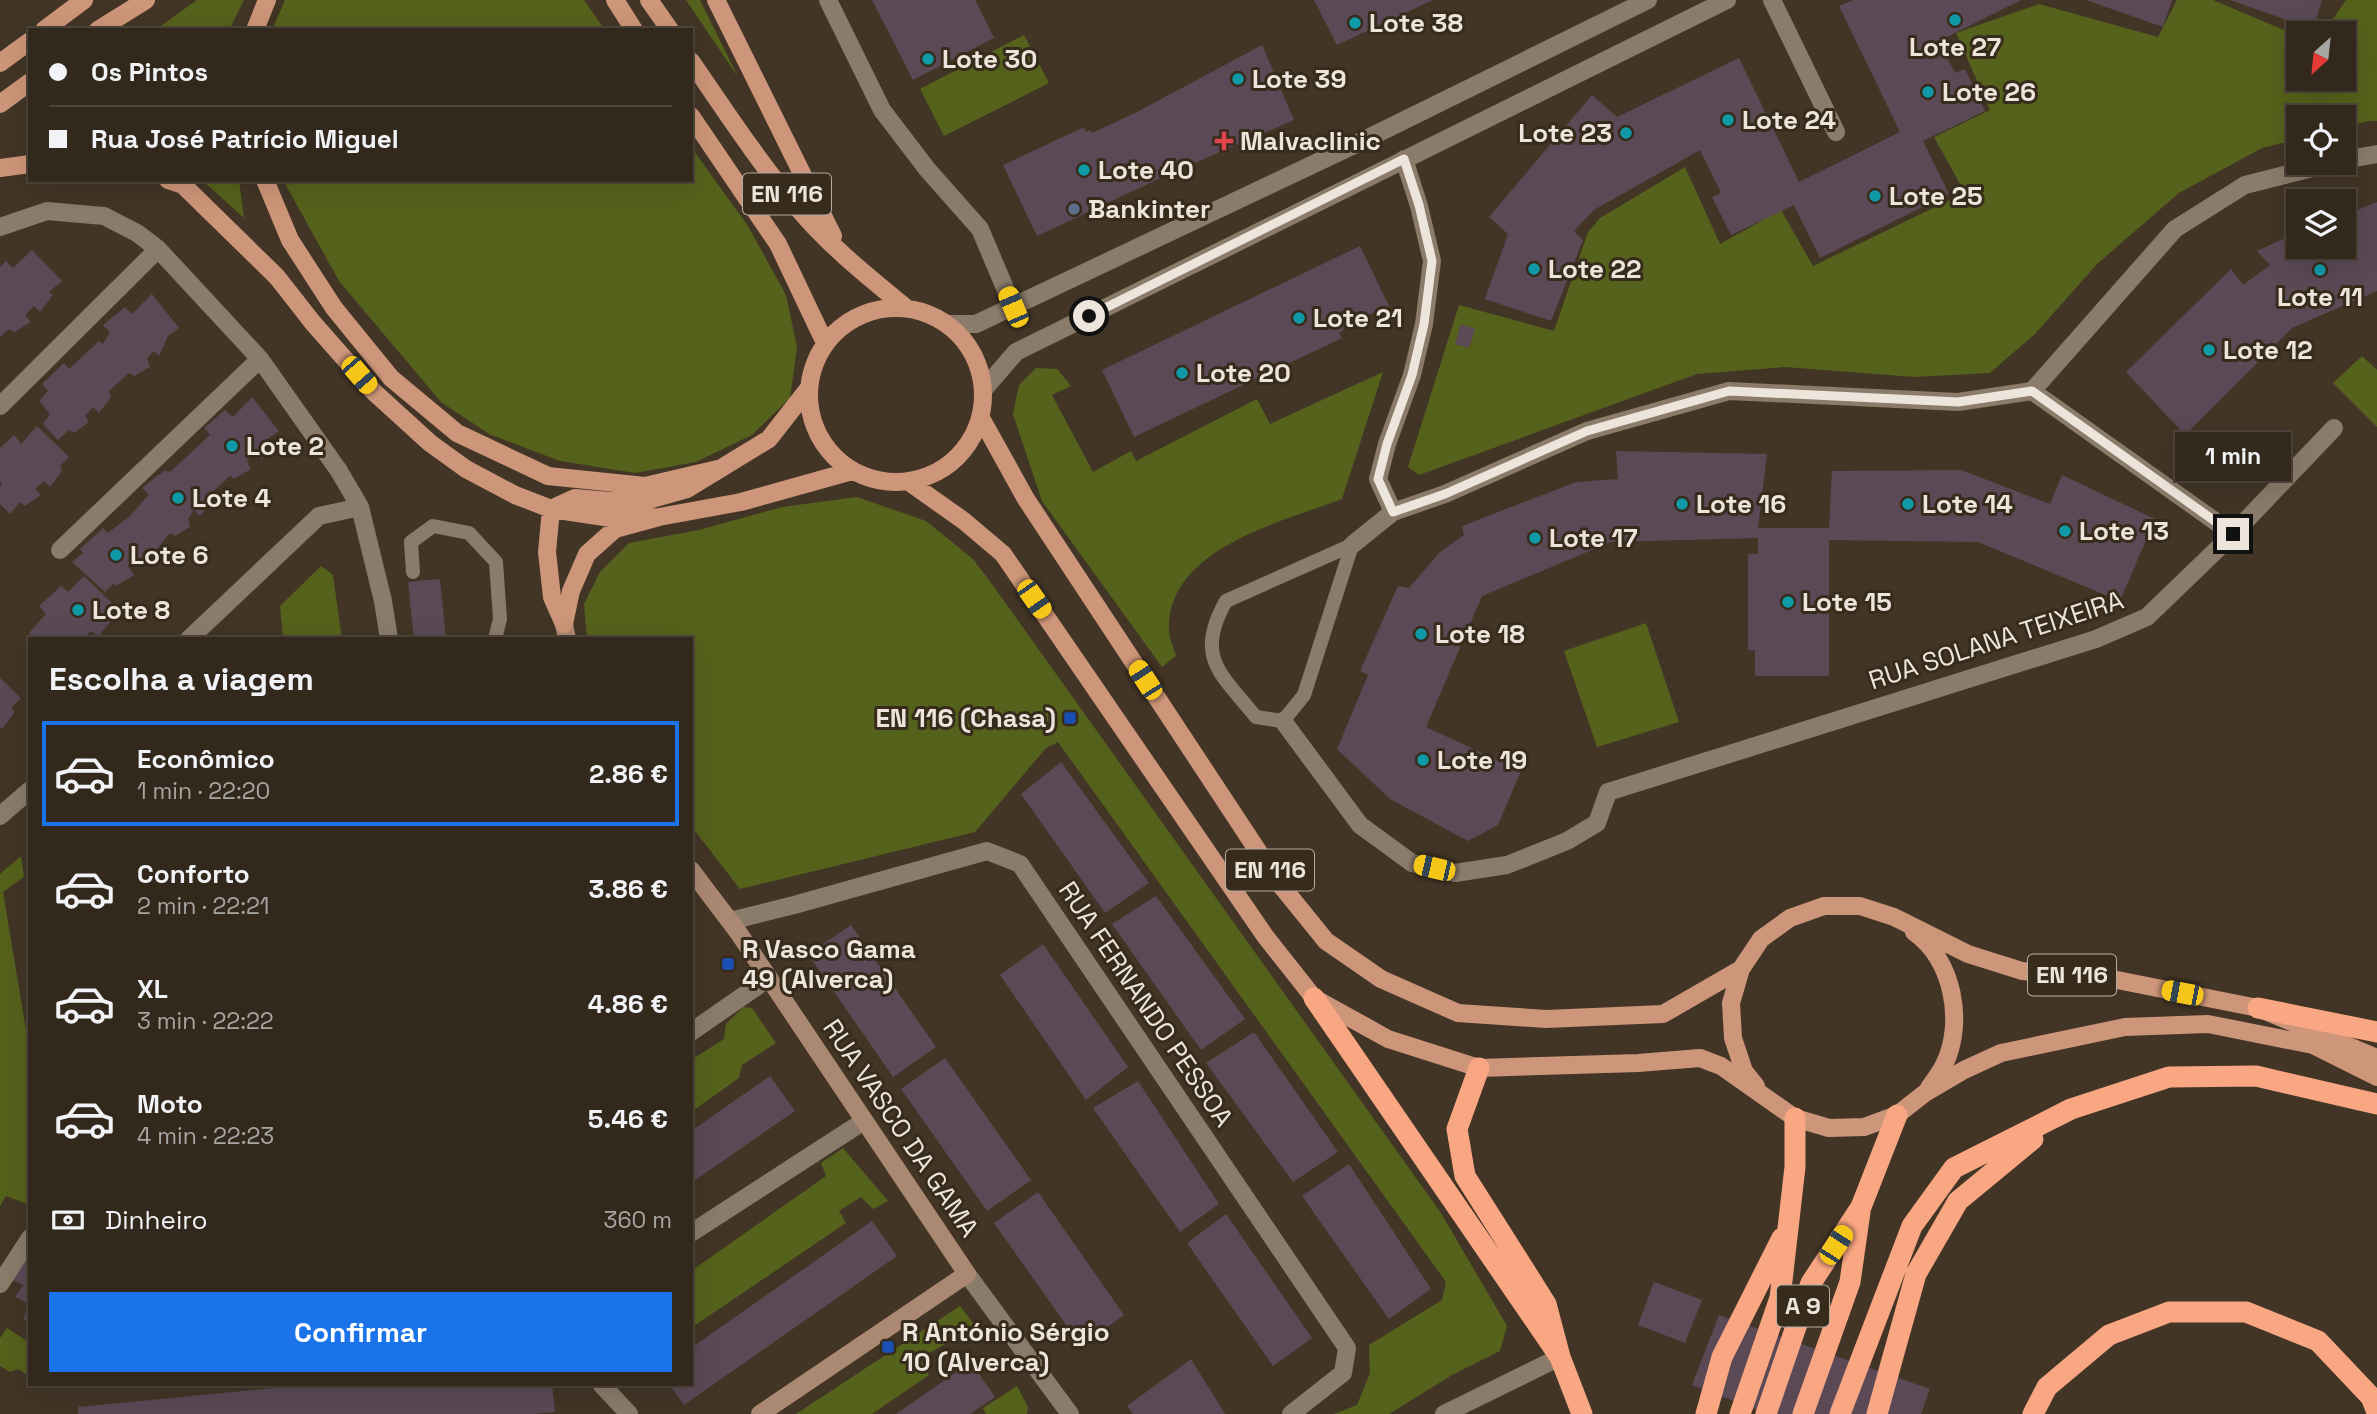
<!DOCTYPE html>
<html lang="pt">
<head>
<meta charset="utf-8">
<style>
	:root { --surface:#32281c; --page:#3a3025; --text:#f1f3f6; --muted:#a8a6a3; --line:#4d443b; --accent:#1a73e8 }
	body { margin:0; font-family:"Space Grotesk",sans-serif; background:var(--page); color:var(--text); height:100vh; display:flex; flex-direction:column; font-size:26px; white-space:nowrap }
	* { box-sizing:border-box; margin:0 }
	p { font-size:23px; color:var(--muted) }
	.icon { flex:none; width:38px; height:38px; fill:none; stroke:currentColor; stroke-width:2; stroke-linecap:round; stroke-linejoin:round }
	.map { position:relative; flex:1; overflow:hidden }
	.drawer { position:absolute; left:28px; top:637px; width:665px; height:749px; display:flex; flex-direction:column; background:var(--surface); border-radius:0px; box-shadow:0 7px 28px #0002,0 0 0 2px var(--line) }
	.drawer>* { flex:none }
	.hud { position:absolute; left:28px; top:28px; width:665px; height:154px; border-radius:0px; box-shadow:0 7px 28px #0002,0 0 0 2px var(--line); display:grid; align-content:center; height:154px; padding:0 21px; background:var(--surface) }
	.needle { width:46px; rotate:207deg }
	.controls { position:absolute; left:2286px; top:21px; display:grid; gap:14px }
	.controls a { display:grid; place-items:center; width:70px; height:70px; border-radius:0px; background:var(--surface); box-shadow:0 7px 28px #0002,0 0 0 2px var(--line); font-size:35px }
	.end { position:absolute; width:32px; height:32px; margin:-16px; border:9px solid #ede5db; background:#111; box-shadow:0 0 0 4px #111 }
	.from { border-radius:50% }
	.bubble { position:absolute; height:49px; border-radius:0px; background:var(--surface); box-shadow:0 7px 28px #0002,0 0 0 2px var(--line); font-size:23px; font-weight:700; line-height:49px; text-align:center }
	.car { position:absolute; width:21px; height:42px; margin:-21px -10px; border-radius:9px; box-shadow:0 0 5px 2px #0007; background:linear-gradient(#f5c518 24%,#345 0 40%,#f5c518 0 76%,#345 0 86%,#f5c518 0) }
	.hud b { display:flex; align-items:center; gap:24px; height:66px; font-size:26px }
	.hud b+b { border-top:2px solid var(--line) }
	.hud i { width:18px; height:18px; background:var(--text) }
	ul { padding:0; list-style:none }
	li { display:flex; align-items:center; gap:21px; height:105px; margin:0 14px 10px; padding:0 7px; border:4px solid transparent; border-radius:0px }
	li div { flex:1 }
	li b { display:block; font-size:26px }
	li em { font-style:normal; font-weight:700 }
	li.current { border-color:var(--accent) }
	li>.icon { width:63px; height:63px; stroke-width:1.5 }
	h2 { padding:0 21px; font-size:32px; line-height:84px }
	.pay { display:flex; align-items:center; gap:18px; height:77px; padding:0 21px; font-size:26px }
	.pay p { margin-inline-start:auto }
	.action { display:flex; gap:14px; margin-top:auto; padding:14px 21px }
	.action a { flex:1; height:80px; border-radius:0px; background:var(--accent); color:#fff; font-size:28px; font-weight:700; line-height:80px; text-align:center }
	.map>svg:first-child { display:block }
</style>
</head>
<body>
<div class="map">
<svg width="2377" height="1414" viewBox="0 0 2377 1414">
	<rect width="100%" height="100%" fill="#423526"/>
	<path fill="#55621b" d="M197,0H244L229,30H155Z
		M285,0H584L605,30H272Z
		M686,0H700L738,77Z
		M2177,0H2213L2298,36V79H2343V33H2323L2346,0H2377V121H2369L2343,127V117H2298V139L2262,148L2179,193L2097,264L2035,334L1990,373L1914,377L1785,367L1697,374L1419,475L1408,467L1459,305L1554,331L1588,232L1600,218L1685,167L1720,244L1781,210L1813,266L1954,198L1964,191L1934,137L1990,110L1956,33L2039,4L2158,37Z
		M1024,35L1049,83L944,136L920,89Z
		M691,147L748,226L786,295L797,347L790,398L752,435L696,462L635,473L560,461L489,434L441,402L339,281L283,180H691Z
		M202,180H239L244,218Z
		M2362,356L2377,370V427L2333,383Z
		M1036,368L1057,369L1071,386L1052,395L1093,472L1131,451L1136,461L1257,399L1270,424L1383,372L1342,499C1282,522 1167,548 1169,630C1169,639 1174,648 1176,656L1162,667L1042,501L1013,414L1019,385Z
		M857,497L926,521L973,559L989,580L1441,1213L1507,1326L1500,1351L1452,1375L1389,1414H1334L1357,1405L1370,1373L1369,1345L1442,1300L1446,1282L1058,742L1046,748L975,832L740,889L691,826V639H587L584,604L600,572L629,543L699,530L782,507Z
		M321,566L333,575L342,639H283L280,606Z
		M1646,623L1679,722L1597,747L1564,651Z
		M21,856L24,877L3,892L27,1036H30V1205L6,1196L0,1206V874Z
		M743,1007L752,1008L776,1043L742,1065L739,1078L691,1112V1060L724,1039L726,1024Z
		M843,1148L888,1201L873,1209L861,1197L839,1211L846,1223L691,1328V1271L826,1176L821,1163Z
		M960,1306L976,1327L920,1358L929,1375L872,1414H796Z
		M7,1328L30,1343V1377L18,1369L10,1372L0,1366V1338Z
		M1017,1386L1028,1407L1027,1414H986L983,1408Z"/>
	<path fill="#5b4955" d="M872,0H975L994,38L913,80Z
		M1314,0H1433L1337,45Z
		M1853,0H2021L1939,41L1955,73L1965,69L1985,111L1923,141L1949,194L1820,258L1794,205L1731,235L1712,197L1721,193L1700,150L1594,210L1574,231L1583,240L1551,321L1485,299L1508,234L1489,217L1592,95L1617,117L1739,58L1799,182L1900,132L1839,6Z
		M2086,0H2172L2163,27Z
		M2230,0H2322L2313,29Z
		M1262,45L1294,120L1165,176L1037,236L1003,165L1084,127L1086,132L1090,130L1092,133L1135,113Z
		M2377,202V291L2292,328L2185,435L2126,372L2231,269L2243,285L2270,265L2257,251L2298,232V247H2343V216Z
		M1360,246L1389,306L1343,327L1344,330L1339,333L1342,338L1134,437L1102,370Z
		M32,250L62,281L49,292L53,295L40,312L34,306L25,315L31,322L14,332L9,329L0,337V267L6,261L13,268Z
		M152,294L179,328L168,336L159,356L154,351L147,358L150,367L134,376L129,373L109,391L111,397L99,413L93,407L85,416L89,422L74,433L69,430L58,440L43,424L50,414L39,401L48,391L42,384L64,363L69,369L99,341L103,344L110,332L103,325L125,307L132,314Z
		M1461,324L1475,329L1469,348L1455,344Z
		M252,397L279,431L268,439L262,460L254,453L247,461L251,469L234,479L230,476L210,494L212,501L200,516L194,510L188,519L190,527L175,536L170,533L144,565L137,557L128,566L134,575L116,586L114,583L105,592L72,562L83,553L80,549L103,528L108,533L131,515L149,494L142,488L165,470L170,472L210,435L204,428L225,410L233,417Z
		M37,426L69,457L60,466L62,471L50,487L44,481L35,489L41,495L25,506L20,502L10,514L0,504V487L2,484L0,482V448L14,435L21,444Z
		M1616,451L1767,454L1758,528H1829L1832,471L1961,470L2050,504L2062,475L2155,519L2120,601L1978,542L1829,540V676H1755V650H1748V554H1758V538L1611,542L1482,596L1426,727L1521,771L1498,825L1468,841L1390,799L1337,749L1368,675L1360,671L1398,586L1409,588L1439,553L1464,535L1462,526L1576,482L1618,479Z
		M84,576L116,607L107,616L110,622L98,637L91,631L83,639H33L29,633L46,614L39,606L61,586L68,592Z
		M440,579L446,639H414L408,582Z
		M0,678L21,698L12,707L14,713L2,729L0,727Z
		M1061,762L1149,883L1105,913L1021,794Z
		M1156,896L1245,1019L1201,1050L1112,924Z
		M851,925L936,1047L893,1077L808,954Z
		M1043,944L1128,1067L1086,1100L1000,975Z
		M1254,1032L1338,1152L1293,1182L1206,1063Z
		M945,1058L1031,1180L987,1211L901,1089Z
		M770,1076L795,1111L691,1183V1131Z
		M1138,1081L1219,1204L1180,1232L1093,1108Z
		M1349,1164L1431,1289L1389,1319L1302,1196Z
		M1038,1192L1124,1315L1081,1346L994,1223Z
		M1226,1214L1312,1338L1273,1366L1187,1243Z
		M872,1221L897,1256L684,1405L669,1384H691V1348Z
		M30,1255V1324L23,1319L29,1304L15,1297L23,1285L12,1280Z
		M1654,1282L1702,1300L1685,1343L1638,1325Z
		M1719,1315L1930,1389L1921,1414H1769L1692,1385Z
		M1191,1359L1225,1414H1133L1127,1406Z
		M971,1362L995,1397L970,1414H896Z
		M317,1384H552L555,1412L533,1414H78V1407Z"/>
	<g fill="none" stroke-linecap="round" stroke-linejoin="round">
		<path stroke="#8a7b6a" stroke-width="14" d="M1352,545L1304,695L1283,721L1256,717C1221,674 1194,657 1226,601Z
			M413,572L411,542L433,526L469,533L496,562L500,619L495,639"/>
		<path stroke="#8a7b6a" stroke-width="18" d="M828,0L882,110L927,169L980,229L1013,307
			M1772,0L1836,132
			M2343,160L2377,154
			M0,227L47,211L104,216L137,233L158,249L260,359L339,471L360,507L383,601L389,639
			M949,324H976L1356,144L1648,0
			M984,389L1016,352L1727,0
			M2032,391L2233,534
			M0,406L158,249
			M1393,512L1378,479L1387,444L1412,375L1424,324L1432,261L1419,206L1404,159
			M1352,545L1393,512L1445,494L1587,431L1729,391L1958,402L2032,391L2175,229L2245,185L2332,163
			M60,550L260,359
			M189,639L319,516L360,507
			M1283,721L1360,825L1412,863L1455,873L1507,865L1567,841L1597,823L1608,792L2096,639L2147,617L2233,534L2334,428
			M0,816L30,790
			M730,921L794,905L987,851L1020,864L1347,1348L1343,1373L1291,1414
			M691,1032L769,978
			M691,1233L864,1121
			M967,1274L1070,1414
			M0,1284L30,1238
			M601,1384L629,1414
			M1444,1414L1560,1357"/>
		<path stroke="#ab8872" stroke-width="18" d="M564,624L567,639
			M691,870L738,932L967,1274L760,1414"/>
		<path stroke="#cd9579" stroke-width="18" d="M615,0L634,30
			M649,0L670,30
			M716,0L833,236
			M44,30L84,0
			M98,30L146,0
			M255,30L267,0
			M691,61C726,112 762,167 802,213C833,249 870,278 905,307
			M0,63L30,41
			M0,104L30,82
			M691,116L778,244L825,343
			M0,168L30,164
			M168,180L183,185L277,277L313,323L374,392L430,443L466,469L515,495L551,509L611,518L659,517
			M265,180L290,240L334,308L391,378L457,433L548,476L645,486L722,468
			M809 395a87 87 0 1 1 174 0a87 87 0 1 1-174 0Z
			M981,418L1026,499L1279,883L1326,941L1381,979L1458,1013L1546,1019L1663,1014L1741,969
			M909,482L964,521L1003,554L1265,936L1314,998L1388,1039L1479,1068L1638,1063L1700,1058L1721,1066L1795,1118L1829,1128L1864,1127L1897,1115L1925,1093L1964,1070L2001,1053L2125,1027L2208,1024L2313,1045L2377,1077
			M551,509L575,498L610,501L648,500L687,489L769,439L808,389
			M551,509L547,552L552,597L564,624
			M564,624L571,591L587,554L615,529L659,517L741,502L852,471
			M1914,932C1953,960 1965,1022 1944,1065C1940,1073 1934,1081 1929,1088
			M1756,1086L1744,1071L1733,1038L1731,1003L1741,969L1761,939L1790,918L1824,906H1860L1894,917L1968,954L2022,971L2107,978L2258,1008L2377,1058"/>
		<path stroke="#f9a683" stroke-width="21" d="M1314,998L1560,1357
			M2258,1008L2377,1032
			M1479,1068L1457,1129L1465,1176L1546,1304L1560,1357L1582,1414
			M1706,1414L1722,1357L1782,1238
			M1740,1414L1780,1298L1795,1167V1118
			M1766,1414L1811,1283L1861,1207L1897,1115
			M1803,1414L1850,1282L1860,1212
			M1840,1414L1912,1226L1954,1168L2071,1109L2169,1077L2256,1076L2377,1104
			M1877,1414L1916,1274L1958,1201L2033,1139
			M2033,1414L2047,1387L2109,1335L2169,1312H2246L2318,1341L2371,1397L2377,1412"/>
	</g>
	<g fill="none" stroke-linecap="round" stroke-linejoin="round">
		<path stroke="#ede5db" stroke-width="9" d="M1089,316L1404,159L1419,205L1432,261L1424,324L1412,375L1387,444L1378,479L1393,512L1445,494L1587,431L1729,391L1958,402L2032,391L2233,534"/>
	</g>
	<g fill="#0f9aa8" stroke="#372b1c" stroke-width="2.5">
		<circle cx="1955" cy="20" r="7"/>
		<circle cx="1355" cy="23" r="7"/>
		<circle cx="928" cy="59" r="7"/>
		<circle cx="1238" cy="79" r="7"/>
		<circle cx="1928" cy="92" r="7"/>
		<circle cx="1728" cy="120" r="7"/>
		<circle cx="1626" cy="133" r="7"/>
		<circle cx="1084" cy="170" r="7"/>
		<circle cx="1875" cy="196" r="7"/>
		<circle cx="1534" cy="269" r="7"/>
		<circle cx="2320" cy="270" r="7"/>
		<circle cx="1299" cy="318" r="7"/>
		<circle cx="2209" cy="350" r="7"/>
		<circle cx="1182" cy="373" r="7"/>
		<circle cx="232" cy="446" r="7"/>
		<circle cx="178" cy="498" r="7"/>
		<circle cx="1682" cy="504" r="7"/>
		<circle cx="1908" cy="504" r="7"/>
		<circle cx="2065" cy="531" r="7"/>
		<circle cx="1535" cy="538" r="7"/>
		<circle cx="116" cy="555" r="7"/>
		<circle cx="1788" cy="602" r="7"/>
		<circle cx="78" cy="610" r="7"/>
		<circle cx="1421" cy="634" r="7"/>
		<circle cx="1423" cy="760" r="7"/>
	</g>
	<path fill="#e0444e" stroke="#372b1c" stroke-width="2.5" d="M1220.5 130.5h7v7h7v7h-7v7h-7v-7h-7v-7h7z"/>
	<circle fill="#5c6f8a" stroke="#372b1c" stroke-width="2.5" cx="1074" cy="209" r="7"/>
	<g fill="#1a4fb4" stroke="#372b1c" stroke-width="2.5">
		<rect x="1063" y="711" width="14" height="14" rx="3.5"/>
		<rect x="721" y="957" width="14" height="14" rx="3.5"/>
		<rect x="881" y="1340" width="14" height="14" rx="3.5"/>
	</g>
	<g text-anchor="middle" stroke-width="6" stroke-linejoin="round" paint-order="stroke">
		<g fill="#372b1c" stroke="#b6ada2" stroke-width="2">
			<rect x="743" y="173.5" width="88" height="41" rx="5"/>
			<rect x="1226" y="849.5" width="88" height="41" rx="5"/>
			<rect x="2028" y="954.5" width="88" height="41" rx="5"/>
			<rect x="1777" y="1285.5" width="52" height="41" rx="5"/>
		</g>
		<g font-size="24" font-weight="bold" fill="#ede5db">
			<text x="787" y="202">EN 116</text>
			<text x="1270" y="878">EN 116</text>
			<text x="2072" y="983">EN 116</text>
			<text x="1803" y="1314">A 9</text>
		</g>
		<g font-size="26" font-weight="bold" fill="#ede5db" stroke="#372b1c" text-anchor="start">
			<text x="1369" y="32">Lote 38</text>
			<text x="1955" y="56" text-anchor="middle">Lote 27</text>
			<text x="942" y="68">Lote 30</text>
			<text x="1252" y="88">Lote 39</text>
			<text x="1942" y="101">Lote 26</text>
			<text x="1742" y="129">Lote 24</text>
			<text x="1612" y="142" text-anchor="end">Lote 23</text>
			<text x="1240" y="150">Malvaclinic</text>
			<text x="1098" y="179">Lote 40</text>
			<text x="1889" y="205">Lote 25</text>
			<text x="1088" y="218">Bankinter</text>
			<text x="1548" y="278">Lote 22</text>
			<text x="2320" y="306" text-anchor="middle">Lote 11</text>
			<text x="1313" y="327">Lote 21</text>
			<text x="2223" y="359">Lote 12</text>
			<text x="1196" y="382">Lote 20</text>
			<text x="246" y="455">Lote 2</text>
			<text x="192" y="507">Lote 4</text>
			<text x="1696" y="513">Lote 16</text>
			<text x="1922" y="513">Lote 14</text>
			<text x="2079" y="540">Lote 13</text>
			<text x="1549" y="547">Lote 17</text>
			<text x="130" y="564">Lote 6</text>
			<text x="1802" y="611">Lote 15</text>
			<text x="92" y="619">Lote 8</text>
			<text x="1435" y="643">Lote 18</text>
			<text x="1056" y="727" text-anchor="end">EN 116 (Chasa)</text>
			<text x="1437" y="769">Lote 19</text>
			<text x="742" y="958">R Vasco Gama<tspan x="742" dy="30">49 (Alverca)</tspan></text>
			<text x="902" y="1341">R António Sérgio<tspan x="902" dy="30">10 (Alverca)</tspan></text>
		</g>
		<g font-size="26" fill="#ede5db" stroke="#372b1c">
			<text transform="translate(1996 640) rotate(-18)" y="9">RUA SOLANA TEIXEIRA</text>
			<text transform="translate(1146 1004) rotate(56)" y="9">RUA FERNANDO PESSOA</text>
			<text transform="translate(901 1128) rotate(56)" y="9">RUA VASCO DA GAMA</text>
		</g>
	</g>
</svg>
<div class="controls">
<a><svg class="needle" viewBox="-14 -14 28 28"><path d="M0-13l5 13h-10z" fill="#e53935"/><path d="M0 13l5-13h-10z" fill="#a8a6a3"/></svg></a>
<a><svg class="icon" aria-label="locate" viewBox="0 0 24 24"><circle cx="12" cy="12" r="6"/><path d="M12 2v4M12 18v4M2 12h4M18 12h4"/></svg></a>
<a><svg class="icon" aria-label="layers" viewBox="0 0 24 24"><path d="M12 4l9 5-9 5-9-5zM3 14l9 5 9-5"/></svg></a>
</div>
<i class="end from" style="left:1089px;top:316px"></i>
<i class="end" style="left:2233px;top:534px"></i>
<div class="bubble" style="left:2175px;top:432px;width:116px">1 min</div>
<i class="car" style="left:1013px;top:307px;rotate:337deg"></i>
<i class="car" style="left:359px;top:375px;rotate:139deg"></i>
<i class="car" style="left:1034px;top:599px;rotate:145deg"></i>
<i class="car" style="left:1145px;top:680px;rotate:327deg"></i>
<i class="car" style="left:1434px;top:868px;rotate:283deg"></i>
<i class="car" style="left:2182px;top:993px;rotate:281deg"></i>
<i class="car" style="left:1836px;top:1245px;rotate:33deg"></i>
<div class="hud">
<b><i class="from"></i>Os Pintos</b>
<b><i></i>Rua José Patrício Miguel</b>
</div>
<section class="drawer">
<h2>Escolha a viagem</h2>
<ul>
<li class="current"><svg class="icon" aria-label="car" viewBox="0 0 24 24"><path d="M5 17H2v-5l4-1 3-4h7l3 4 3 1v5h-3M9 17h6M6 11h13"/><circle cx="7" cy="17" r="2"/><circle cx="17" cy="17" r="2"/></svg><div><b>Econômico</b><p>1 min · 22:20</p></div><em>2.86 €</em></li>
<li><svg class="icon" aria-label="car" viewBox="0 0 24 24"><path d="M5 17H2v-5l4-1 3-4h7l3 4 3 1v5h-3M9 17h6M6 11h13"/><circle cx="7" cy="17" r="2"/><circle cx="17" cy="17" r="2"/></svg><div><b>Conforto</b><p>2 min · 22:21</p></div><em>3.86 €</em></li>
<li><svg class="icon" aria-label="car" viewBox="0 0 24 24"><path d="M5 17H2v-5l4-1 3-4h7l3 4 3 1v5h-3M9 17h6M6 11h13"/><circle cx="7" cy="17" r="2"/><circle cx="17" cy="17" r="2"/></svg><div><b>XL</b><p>3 min · 22:22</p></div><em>4.86 €</em></li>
<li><svg class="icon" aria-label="car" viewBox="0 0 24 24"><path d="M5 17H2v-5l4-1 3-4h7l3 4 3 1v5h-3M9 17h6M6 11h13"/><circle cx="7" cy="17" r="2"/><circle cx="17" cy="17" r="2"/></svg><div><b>Moto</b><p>4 min · 22:23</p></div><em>5.46 €</em></li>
</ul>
<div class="pay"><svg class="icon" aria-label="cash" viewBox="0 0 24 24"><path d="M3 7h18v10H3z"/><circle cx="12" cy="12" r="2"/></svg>Dinheiro<p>360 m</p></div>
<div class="action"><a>Confirmar</a></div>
</section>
</div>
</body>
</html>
